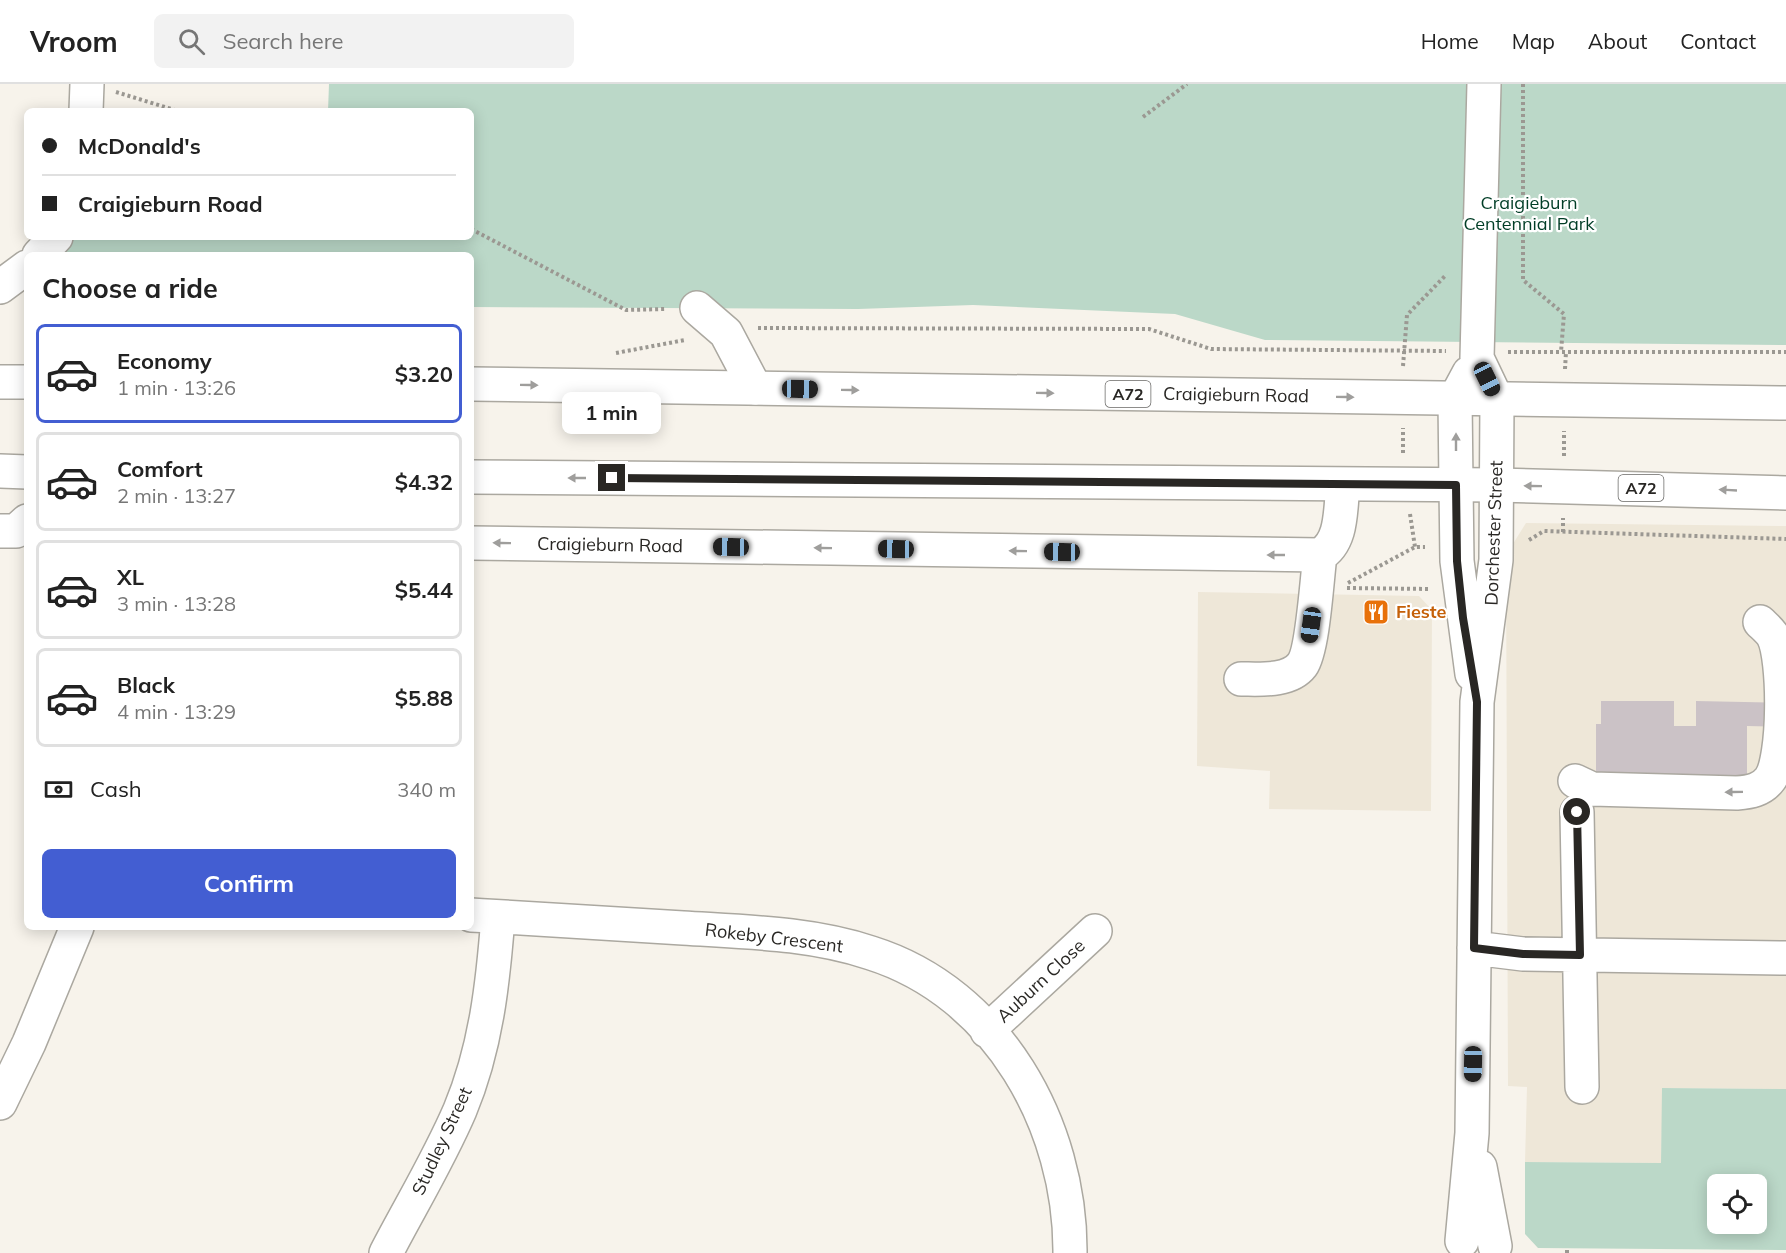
<!DOCTYPE html>
<html lang="en">
<head>
<meta charset="utf-8">
<style>
	:root { --surface:#fff; --page:#f2f2f2; --text:#222; --muted:#767676; --line:#e0e0e0; --accent:#435ed2 }
	body { margin:0; font-family:Mulish,sans-serif; background:var(--page); color:var(--text); height:100vh; display:flex; flex-direction:column; font-size:22px; white-space:nowrap }
	* { box-sizing:border-box; margin:0 }
	p { font-size:20px; color:var(--muted) }
	.icon { flex:none; width:33px; height:33px; fill:none; stroke:currentColor; stroke-width:2; stroke-linecap:round; stroke-linejoin:round }
	.map { position:relative; flex:1; overflow:hidden }
	.sheet { position:absolute; left:24px; top:168px; width:450px; height:678px; display:flex; flex-direction:column; background:var(--surface); border-radius:9px; box-shadow:0 3px 15px #0003 }
	.sheet>* { flex:none }
	.banner { position:absolute; left:24px; top:24px; width:450px; height:132px; border-radius:9px; box-shadow:0 3px 15px #0003; display:grid; align-content:center; height:132px; padding:0 18px; background:var(--surface) }
	.buttons { position:absolute; left:1707px; top:1090px; display:grid; gap:12px }
	.buttons a { display:grid; place-items:center; width:60px; height:60px; border-radius:9px; background:var(--surface); box-shadow:0 3px 15px #0003; font-size:30px }
	.end { position:absolute; width:27px; height:27px; margin:-14px; border:8px solid #292724; background:#fff; box-shadow:0 0 0 3px #fff }
	.from { border-radius:50% }
	.bubble { position:absolute; height:42px; border-radius:9px; background:var(--surface); box-shadow:0 3px 15px #0003; font-size:20px; font-weight:700; line-height:42px; text-align:center }
	.car { position:absolute; width:18px; height:36px; margin:-18px -9px; border-radius:8px; box-shadow:0 0 4px 2px #0007; background:linear-gradient(#222 24%,#8ab4d8 0 40%,#222 0 76%,#8ab4d8 0 86%,#222 0) }
	.banner b { display:flex; align-items:center; gap:21px; height:57px; font-size:22px }
	.banner b+b { border-top:2px solid var(--line) }
	.banner i { width:15px; height:15px; background:var(--text) }
	ul { padding:0; list-style:none }
	li { display:flex; align-items:center; gap:18px; height:99px; margin:0 12px 9px; padding:0 6px; border:3px solid var(--line); border-radius:9px }
	li div { flex:1 }
	li b { display:block; font-size:22px }
	li em { font-style:normal; font-weight:700 }
	li.current { border-color:var(--accent) }
	li>.icon { width:54px; height:54px; stroke-width:1.5 }
	h2 { padding:0 18px; font-size:27px; line-height:72px }
	.pay { display:flex; align-items:center; gap:15px; height:66px; padding:0 18px; font-size:22px }
	.pay p { margin-inline-start:auto }
	.button { display:flex; gap:12px; margin-top:auto; padding:12px 18px }
	.button a { flex:1; height:69px; border-radius:9px; background:var(--accent); color:#fff; font-size:24px; font-weight:700; line-height:69px; text-align:center }
	header { display:flex; align-items:center; gap:36px; box-sizing:border-box; height:84px; padding:0 30px; background:var(--surface); border-bottom:2px solid var(--line) }
	header strong { font-size:28px }
	nav { display:flex; gap:33px; margin-inline-start:auto; font-size:21px }
	.search { width:420px; height:54px; background:var(--page); display:flex; align-items:center; gap:15px; box-sizing:border-box; padding:0 21px; border-radius:9px; color:var(--muted); font-size:22px }
	.map>svg:first-child { display:block }
</style>
</head>
<body>
<header>
<strong>Vroom</strong>
<div class="search"><svg class="icon" aria-label="search" viewBox="0 0 24 24"><circle cx="10" cy="10" r="6"/><path d="M15 15l6 6"/></svg>Search here</div>
<nav><a>Home</a><a>Map</a><a>About</a><a>Contact</a></nav>
</header>
<div class="map">
<svg width="1786" height="1169" viewBox="0 0 1786 1169">
	<rect width="100%" height="100%" fill="#f7f3eb"/>
	<path fill="#eee7d8" d="M1526,439L1786,442V1005L1663,1004L1661,1079L1525,1078L1527,1003L1508,1002L1506,471Z
		M1198,508L1419,512L1432,526L1431,727L1269,725L1270,687L1197,682Z"/>
	<path fill="#bbd8c8" fill-rule="evenodd" d="M329,0H1786V261L1265,256L1175,230L973,221L858,225L471,223V171H59L73,153H471V27H328Z
		M1662,1004L1786,1005V1166L1538,1164L1525,1150V1078L1661,1079ZM1718,1101H1756V1140H1718Z"/>
	<path fill="#cbc2c6" d="M1601,617H1674V642H1696V617L1786,619V643L1747,642V696L1596,695V640H1601Z"/>
	<g fill="none" stroke-linecap="round" stroke-linejoin="round">
		<g stroke="#aba8a0" stroke-width="36">
			<path id="minor" d="M86,27L87,0
				M39,171L56,153
				M0,203L27,183
				M697,224L726,249L755,304
				M1469,289L1455,315L1456,401L1457,477L1472,590
				M0,447H16L27,437
				M471,459L1320,471C1343,458 1340,425 1343,401
				M1241,595C1259,595 1289,598 1302,581C1313,566 1317,493 1320,471
				M1575,697L1592,705L1737,709C1750,708 1762,706 1770,695C1785,675 1785,574 1773,552C1770,547 1764,542 1760,538
				M1577,728L1582,1003
				M471,831C542,835 613,840 683,844C746,848 811,849 871,869C998,909 1071,1042 1070,1169
				M1474,864L1523,870L1786,874
				M987,947L1095,847
				M0,1019L29,959L77,843
				M1480,1083L1495,1162
				M1462,1157L1472,1049L1477,618L1496,476L1497,316L1477,274L1484,0
				M386,1169C411,1121 439,1075 460,1026C486,964 493,899 498,833"/>
		</g>
		<g stroke="#aba8a0" stroke-width="36">
			<path id="major" d="M0,298H27
				M471,300L1786,319
				M0,387L27,388
				M471,393L1497,401L1786,409"/>
		</g>
		<path stroke="#9b9892" stroke-width="4" stroke-dasharray="3 3" stroke-linecap="butt" d="M1523,0V196L1564,230L1561,268
			M116,8L178,27
			M1143,33L1187,0
			M471,145L626,226L666,225
			M758,244L1149,245L1211,265L1446,267
			M1508,268H1786
			M616,269L685,256
			M1403,282L1407,231L1445,192
			M1565,285L1566,268
			M1403,369V344
			M1564,372V347
			M1410,430L1415,463
			M1563,448V434
			M1529,456L1544,447L1786,455
			M1348,499L1415,463H1425
			M1347,504L1430,505
			M1567,1169V1164"/>
		<use href="#minor" stroke="#fff" stroke-width="33"/>
		<use href="#major" stroke="#fff" stroke-width="33"/>
	</g>
	<defs><path id="oneway-solid" d="M-6-.8H1V-3.2L6.5 0L1 3.2V.8H-6Z" transform="scale(1.5)"/></defs>
	<g fill="#9f9e9c">
		<use href="#oneway-solid" transform="translate(529 301) rotate(1)"/>
		<use href="#oneway-solid" transform="translate(850 306) rotate(1)"/>
		<use href="#oneway-solid" transform="translate(1045 309) rotate(1)"/>
		<use href="#oneway-solid" transform="translate(1345 313) rotate(1)"/>
		<use href="#oneway-solid" transform="translate(1456 358) rotate(-90)"/>
		<use href="#oneway-solid" transform="translate(577 394) rotate(-180)"/>
		<use href="#oneway-solid" transform="translate(1533 402) rotate(-179)"/>
		<use href="#oneway-solid" transform="translate(1728 406) rotate(-177)"/>
		<use href="#oneway-solid" transform="translate(502 459) rotate(-179)"/>
		<use href="#oneway-solid" transform="translate(823 464) rotate(-179)"/>
		<use href="#oneway-solid" transform="translate(1018 467) rotate(-179)"/>
		<use href="#oneway-solid" transform="translate(1276 471) rotate(-180)"/>
		<use href="#oneway-solid" transform="translate(1734 708) rotate(179)"/>
	</g>
	<g fill="none" stroke-linecap="round" stroke-linejoin="round">
		<path stroke="#292724" stroke-width="8" d="M612,394L1456,401L1457,477L1463,534L1477,618L1474,864L1523,870L1580,871L1577,728"/>
	</g>
	<defs>
		<g id="restaurant-square" transform="scale(1.35)"><rect x="-9" y="-9" width="18" height="18" rx="4" fill="#e8710a" stroke="#fff"/><path d="M-5-6h1v4h1v-4h1v4h1v-4h1v5L-1.5 .5V6h-2V.5L-5-1ZM5-6V6H3V1.5H1.5Q1.5-4 5-6Z" fill="#fff"/></g>
	</defs>
	<g fill-rule="evenodd">
		<use href="#restaurant-square" x="1376" y="528"/>
	</g>
	<g text-anchor="middle" stroke-width="4.5" stroke-linejoin="round" paint-order="stroke">
		<g fill="#fff" stroke="#696866" stroke-width="1.5">
			<rect x="1105.5" y="297" width="45" height="26" rx="4.5"/>
			<rect x="1618.5" y="391" width="45" height="26" rx="4.5"/>
		</g>
		<g font-size="16" font-weight="bold" fill="#292724">
			<text x="1128" y="316">A72</text>
			<text x="1641" y="410">A72</text>
		</g>
		<g font-size="18" fill="#003d26" stroke="#fff">
			<text x="1529" y="125">Craigieburn<tspan x="1529" dy="21">Centennial Park</tspan></text>
		</g>
		<g font-size="18" fill="#292724" stroke="#fff">
			<text transform="translate(1236 311) rotate(1)" y="6">Craigieburn Road</text>
			<text transform="translate(1494 449) rotate(-88)" y="6">Dorchester Street</text>
			<text transform="translate(610 461) rotate(1)" y="6">Craigieburn Road</text>
			<text transform="translate(774 854) rotate(7)" y="6">Rokeby Crescent</text>
			<text transform="translate(1041 897) rotate(-43)" y="6">Auburn Close</text>
			<text transform="translate(442 1057) rotate(-65)" y="6">Studley Street</text>
		</g>
		<g font-size="18" font-weight="bold" fill="#c56008" stroke="#fff" text-anchor="start">
			<text x="1396" y="534">Fieste</text>
		</g>
	</g>
</svg>
<div class="buttons">
<a><svg class="icon" aria-label="locate" viewBox="0 0 24 24"><circle cx="12" cy="12" r="6"/><path d="M12 2v4M12 18v4M2 12h4M18 12h4"/></svg></a>
</div>
<i class="end from" style="left:1577px;top:728px"></i>
<i class="end" style="left:612px;top:394px"></i>
<div class="bubble" style="left:562px;top:308px;width:99px">1 min</div>
<i class="car" style="left:1487px;top:295px;rotate:154deg"></i>
<i class="car" style="left:800px;top:305px;rotate:91deg"></i>
<i class="car" style="left:731px;top:463px;rotate:271deg"></i>
<i class="car" style="left:896px;top:465px;rotate:271deg"></i>
<i class="car" style="left:1062px;top:468px;rotate:271deg"></i>
<i class="car" style="left:1311px;top:541px;rotate:188deg"></i>
<i class="car" style="left:1473px;top:980px;rotate:181deg"></i>
<div class="banner">
<b><i class="from"></i>McDonald's</b>
<b><i></i>Craigieburn Road</b>
</div>
<section class="sheet">
<h2>Choose a ride</h2>
<ul>
<li class="current"><svg class="icon" aria-label="car" viewBox="0 0 24 24"><path d="M5 17H2v-5l4-1 3-4h7l3 4 3 1v5h-3M9 17h6M6 11h13"/><circle cx="7" cy="17" r="2"/><circle cx="17" cy="17" r="2"/></svg><div><b>Economy</b><p>1 min · 13:26</p></div><em>$3.20</em></li>
<li><svg class="icon" aria-label="car" viewBox="0 0 24 24"><path d="M5 17H2v-5l4-1 3-4h7l3 4 3 1v5h-3M9 17h6M6 11h13"/><circle cx="7" cy="17" r="2"/><circle cx="17" cy="17" r="2"/></svg><div><b>Comfort</b><p>2 min · 13:27</p></div><em>$4.32</em></li>
<li><svg class="icon" aria-label="car" viewBox="0 0 24 24"><path d="M5 17H2v-5l4-1 3-4h7l3 4 3 1v5h-3M9 17h6M6 11h13"/><circle cx="7" cy="17" r="2"/><circle cx="17" cy="17" r="2"/></svg><div><b>XL</b><p>3 min · 13:28</p></div><em>$5.44</em></li>
<li><svg class="icon" aria-label="car" viewBox="0 0 24 24"><path d="M5 17H2v-5l4-1 3-4h7l3 4 3 1v5h-3M9 17h6M6 11h13"/><circle cx="7" cy="17" r="2"/><circle cx="17" cy="17" r="2"/></svg><div><b>Black</b><p>4 min · 13:29</p></div><em>$5.88</em></li>
</ul>
<div class="pay"><svg class="icon" aria-label="cash" viewBox="0 0 24 24"><path d="M3 7h18v10H3z"/><circle cx="12" cy="12" r="2"/></svg>Cash<p>340 m</p></div>
<div class="button"><a>Confirm</a></div>
</section>
</div>
</body>
</html>
